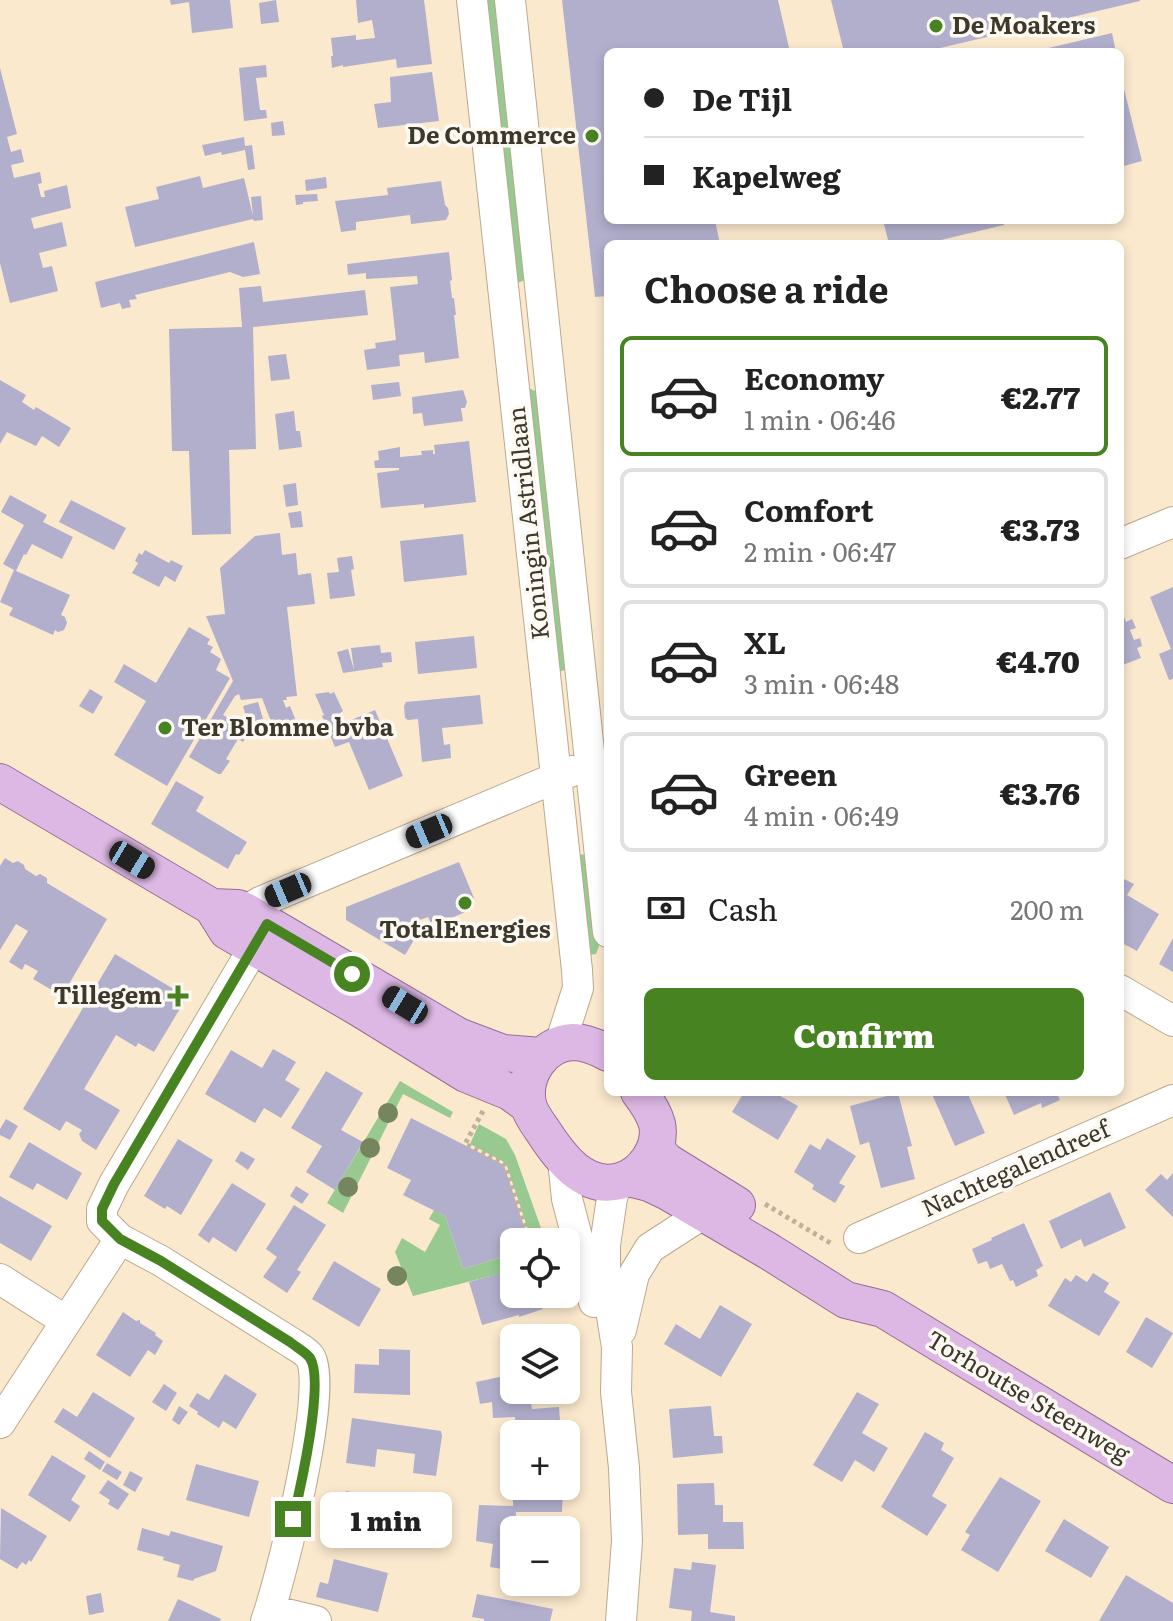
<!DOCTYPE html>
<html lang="en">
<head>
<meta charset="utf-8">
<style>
	:root { --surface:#fff; --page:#f6f6f6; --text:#222; --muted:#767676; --line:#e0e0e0; --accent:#488321 }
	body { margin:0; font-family:Literata,serif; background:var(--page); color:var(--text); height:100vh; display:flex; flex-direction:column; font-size:30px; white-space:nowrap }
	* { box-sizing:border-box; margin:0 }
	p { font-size:26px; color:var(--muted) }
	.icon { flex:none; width:44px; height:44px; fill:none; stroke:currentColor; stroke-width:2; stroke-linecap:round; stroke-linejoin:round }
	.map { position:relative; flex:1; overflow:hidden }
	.details { position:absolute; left:604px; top:240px; width:520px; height:856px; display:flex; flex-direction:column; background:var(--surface); border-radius:12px; box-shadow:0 4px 12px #0003 }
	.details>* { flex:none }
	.banner { position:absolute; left:604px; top:48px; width:520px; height:176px; border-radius:12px; box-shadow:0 4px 12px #0003; display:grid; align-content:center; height:176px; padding:0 40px; background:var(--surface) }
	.fabs { position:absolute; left:500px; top:1228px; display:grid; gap:16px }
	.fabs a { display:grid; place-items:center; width:80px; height:80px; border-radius:12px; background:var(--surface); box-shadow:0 4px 12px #0003; font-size:40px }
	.end { position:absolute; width:36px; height:36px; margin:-18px; border:10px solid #488321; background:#fff; box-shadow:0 0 0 4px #fff }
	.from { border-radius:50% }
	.bubble { position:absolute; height:56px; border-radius:12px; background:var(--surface); box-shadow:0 4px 12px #0003; font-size:26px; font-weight:800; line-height:56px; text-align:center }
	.car { position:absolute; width:24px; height:48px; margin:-24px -12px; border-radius:10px; box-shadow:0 0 6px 2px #0007; background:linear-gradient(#222 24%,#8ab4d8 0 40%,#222 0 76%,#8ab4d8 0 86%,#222 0) }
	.banner b { display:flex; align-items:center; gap:28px; height:76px; font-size:30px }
	.banner b+b { border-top:2px solid var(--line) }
	.banner i { width:20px; height:20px; background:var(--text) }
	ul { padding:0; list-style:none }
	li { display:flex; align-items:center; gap:24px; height:120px; margin:0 16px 12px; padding:0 24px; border:4px solid var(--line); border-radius:12px }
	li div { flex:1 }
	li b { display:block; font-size:30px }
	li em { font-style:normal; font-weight:800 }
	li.selected { border-color:var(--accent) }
	li>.icon { width:72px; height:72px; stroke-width:1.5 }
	h2 { padding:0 40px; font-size:36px; line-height:96px }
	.pay { display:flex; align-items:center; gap:20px; height:88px; padding:0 40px; font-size:30px }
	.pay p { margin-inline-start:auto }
	.primary-button { display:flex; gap:16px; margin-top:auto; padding:16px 40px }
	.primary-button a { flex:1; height:92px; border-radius:12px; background:var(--accent); color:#fff; font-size:32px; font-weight:800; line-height:92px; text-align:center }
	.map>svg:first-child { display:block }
</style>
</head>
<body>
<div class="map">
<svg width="1173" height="1621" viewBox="0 0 1173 1621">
	<rect width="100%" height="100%" fill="#fbe9ce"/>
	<path fill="#98c991" d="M481,0H496L525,280L517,283Z
		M531,389L538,393L565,670L558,672L526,391Z
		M579,854L586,855L589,858L599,946L596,954L589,955Z
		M400,1081L453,1112L450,1118L403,1094L343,1213L327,1203Z
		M479,1124L506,1139L515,1155L546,1242H532L506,1163L470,1144Z
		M434,1210L445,1216L463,1269L514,1253V1270L413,1296L395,1252L402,1238L425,1252L440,1225L429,1219Z"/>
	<path fill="#b1afcc" d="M170,0H230L233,28L192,33L189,2L171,5Z
		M276,0L279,22L261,24L259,3Z
		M356,0H424L432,64L397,68L396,59L343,67V65L332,68L331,56H333L331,38L356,35V40L375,38L372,20L358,23Z
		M562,0H778L790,52H608V220H715L720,244H608V296L595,297Z
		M831,0H1140V1L923,52H844Z
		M1112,33L1116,52H1036V51Z
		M266,65L267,77L256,78L260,110H266L267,118L244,121L239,68Z
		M0,68L17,134L7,137L11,152L21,149L24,162L11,165L14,178L40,172L42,183L38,184L41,197H45L44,191L67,185L71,208L31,218L34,229L62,222L67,246L39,253L43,268L52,266L58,291L10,303L0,263Z
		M432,72L439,121L378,128L374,104L391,102L390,77Z
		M1120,73L1142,161L1120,167Z
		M283,121L285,135L272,136L271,123Z
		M244,137L245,146L252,145L255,169L248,170L245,150L222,155L221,152L205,156L202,145Z
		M200,176L203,188L244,178L253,216L251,197L261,196L263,220L254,221L253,219L135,247L125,207L159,199L156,187Z
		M326,177L327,188L306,191L305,180Z
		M441,181L445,205L448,208L449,214L446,220L411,224L410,215L356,222V230L341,232L335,201L388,195L387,188Z
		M317,194L318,201L303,202V204L296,205L295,195Z
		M883,220H1003L1004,225L924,244H889Z
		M254,242L260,274L243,277L230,272L135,295L137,299L129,300L131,307L122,309L120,303L101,308L95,282Z
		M449,252L452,280L450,281L452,298H454L456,315H454L459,358L425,363L424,352L399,355L400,366L367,370L364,350L376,348L375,343L396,340L390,287L418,284L417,276L366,279V273L348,275L347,264Z
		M261,286L263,302L365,290L368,315L253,327L256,449L229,450L231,534L192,535L189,451H172L169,329L242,327L239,288Z
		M286,354L290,379L271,381L268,356Z
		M0,380L26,395L22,402L34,410L36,407L71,428L59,447L42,436L36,446L7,432L0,444Z
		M399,382L401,396L373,400L371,385Z
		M463,390L467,402L465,408H461L463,421L424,426L422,413L413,414L412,397Z
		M294,411L296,431H300L302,447L279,450L275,414Z
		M469,441L476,502L424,508V504L381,508L377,473L399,470V468H375L374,461L379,460L378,451L400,447V457L422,455L421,451L433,450V454H435L434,445Z
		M296,483L298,505L286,507L283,485Z
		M10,495L47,515L43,522L73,537L62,559L32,544L26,555L24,554L16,571L3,564L24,525L1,512Z
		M71,500L126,528L114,550L59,522Z
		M301,511L303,527L291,528L288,513Z
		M280,533L282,555L296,553L298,575L311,573L315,604L287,607L297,696L286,697L287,700H283L286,708L290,706L298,726L294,728L292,723L271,732L269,726L272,724L262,698L241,700L239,694L235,696L223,715L236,723L238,720L251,728L243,742L238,739L226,759L230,761L221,774H218L189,757L233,681L206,616L225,614L220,568L255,536Z
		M463,534L467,575L404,582L400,541Z
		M145,550L169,563L171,560L183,566L175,582L165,576L159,587L132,573L138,563L135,561L139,553L142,555Z
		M352,556L354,569L351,570L355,596L330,599L327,573L339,572L337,558Z
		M14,570L70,595L61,615L65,617L67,623L64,630L58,632L55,630L53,635L9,615L13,608L0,602Z
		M1173,587V679L1169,680L1159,654L1171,649L1150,597Z
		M1120,606L1126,622L1132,619L1136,628L1130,630L1134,640L1140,638L1142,646L1137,648L1141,658L1120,666Z
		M189,627L210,639L207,644L213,647L210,652L221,659L216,670L230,678L167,786L114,755L146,701L114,682L124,664L156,683Z
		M474,636L477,668L418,674L415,642Z
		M380,645L381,653L391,652L392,662L382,663L383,667L343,673L337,652L348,649L354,670L351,648Z
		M90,689L103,697L93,714L79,706Z
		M329,692L330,694L334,692L343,711L340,713L344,723L375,710L403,776L369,790L349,742L335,747L322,716L324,715L315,694Z
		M480,695L483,724L442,728L444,745L450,744L451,758L422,762L418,719L408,720L405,718L404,706L406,702Z
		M258,702L263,719L248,723L243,706Z
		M176,781L204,797L196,811L247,842L239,855L236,854L228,869L151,824Z
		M5,858L13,863L18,861L24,865L25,869L36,876L40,874L47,878V883L107,919L62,996L33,979L38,971L25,964L22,970L9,962L28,931L16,924L0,950V866Z
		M459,862L474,898L468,911L432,926L428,917L417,921L423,925L405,955L346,920V907Z
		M1120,877L1134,884L1127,895L1159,914L1137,951L1120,942Z
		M1173,938V972L1159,964Z
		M115,954L187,997L154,1052L138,1043L136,1047L116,1035L84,1089L120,1110L96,1150L82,1141L79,1134L82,1130L66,1121L60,1131L23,1109Z
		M273,1049L296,1062L285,1080L300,1089L281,1118L264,1108L255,1123L205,1094L231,1050L262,1068Z
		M326,1071L363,1093L341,1130L363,1142L335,1190L306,1172L322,1146L291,1128Z
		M738,1092H773L798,1106L778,1140L732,1112L743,1094Z
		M931,1092H967L985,1133L955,1146Z
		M1004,1092H1056L1060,1100L1042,1108L1041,1103L1014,1115Z
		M898,1093L912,1146L907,1147L915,1179L881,1188L869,1142L860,1145L850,1106Z
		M411,1118L504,1165L529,1242H514V1253L463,1269L445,1216L403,1195L411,1180L387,1168Z
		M6,1119L18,1126L10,1140L0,1135V1129Z
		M827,1138L856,1156L839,1183L845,1186L835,1203L812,1189L814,1185L794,1172L810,1144L820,1150Z
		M178,1139L213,1160L181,1215L167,1206L165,1209L144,1196Z
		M29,1142L82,1173L67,1200L37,1183L33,1190L9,1177Z
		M241,1151L255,1159L248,1170L235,1161Z
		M1173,1173V1217L1145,1190L1161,1174L1167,1180Z
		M232,1183L266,1204L236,1252L213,1237L209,1243L198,1235Z
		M296,1186L309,1194L302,1204L290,1196Z
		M1110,1192L1126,1228L1084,1247L1081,1239L1061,1249L1049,1221Z
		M0,1196L52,1226L31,1261L0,1243Z
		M294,1205L326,1225L297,1270L301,1272L287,1293L263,1277L277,1257L266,1249Z
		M1024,1223L1043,1266L1036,1270L1038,1276L1016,1287L1013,1280L1010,1281L1002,1264L990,1269L987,1261L978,1264L972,1249L992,1240L991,1238Z
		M334,1261L381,1289L359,1327L312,1299Z
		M501,1273L507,1290L514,1288V1294H538L543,1309L519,1317V1315L482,1325L469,1282Z
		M1093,1273L1109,1283L1104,1292L1120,1302L1099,1336L1048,1306L1065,1278L1071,1282L1076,1275L1087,1282Z
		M720,1305L752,1324L721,1377L664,1344L676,1324L700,1339Z
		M123,1312L136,1321L140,1320V1323L156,1333L155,1335L163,1341L155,1355L148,1350L130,1377L96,1355Z
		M1146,1317L1173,1333L1152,1368L1126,1352Z
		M514,1341V1371L513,1372L507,1343Z
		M379,1349L410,1350V1395L354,1393L355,1364L379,1365Z
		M225,1374L257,1394L236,1429L223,1421L219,1428L197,1414L198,1412L189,1406L197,1393L209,1400Z
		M514,1374V1390H529L532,1409L559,1407L561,1434H516L515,1417L493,1418L492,1402L480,1404L476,1382Z
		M164,1384L177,1393L166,1411L152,1402Z
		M93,1392L135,1418L110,1458L54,1422L63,1408L77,1417Z
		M857,1392L879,1404L862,1433L888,1448L874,1472L855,1460L842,1482L813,1465Z
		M179,1406L188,1412L179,1425L172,1420Z
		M711,1406L714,1436H722L723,1453L673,1458L669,1409Z
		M352,1418L441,1431L442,1436L436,1476L413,1473L415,1454L377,1449L375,1467L346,1463Z
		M925,1432L944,1443L941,1450L954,1458L932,1496L947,1505L927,1536L881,1507Z
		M89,1451L105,1462L100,1470L84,1459Z
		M52,1455L86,1476L71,1500L80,1506L70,1522L28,1495Z
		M107,1463L122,1472L117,1480L102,1471Z
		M196,1464L259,1481L249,1517L186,1500Z
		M130,1471L143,1478L135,1492L123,1485Z
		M1000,1477L1041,1501L998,1572L961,1550L970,1535L965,1532Z
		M108,1480L129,1494L118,1510L108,1504L110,1500L99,1493Z
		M714,1483L715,1505H723V1522H743L744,1549H708V1534L678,1535L677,1484Z
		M513,1486H563L562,1512H516L514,1536V1571L490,1567L493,1544L476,1541L479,1505L513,1506Z
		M346,1491L394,1500L386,1543L332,1533L335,1515L341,1516Z
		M1,1508L47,1536L31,1562L29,1560L26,1565L22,1562L17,1569L0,1559Z
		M1064,1519L1109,1547L1091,1578L1045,1551Z
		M142,1528L169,1536L171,1531L223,1546L216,1571L194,1579L193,1581L177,1577L180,1565L163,1560L164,1557L137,1550Z
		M334,1559L388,1573L378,1612L316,1597L320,1582L328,1584Z
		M692,1562L716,1565L710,1612L735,1616V1621H691L692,1611L669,1608L674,1568L691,1570Z
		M1126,1575L1173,1603V1621H1099Z
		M101,1593L104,1612L89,1615L86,1596Z
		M477,1594L553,1609L550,1621H484V1619L472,1617Z
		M178,1599L221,1619L220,1621H168Z"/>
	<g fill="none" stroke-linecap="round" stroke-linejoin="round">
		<g stroke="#baa98f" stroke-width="32">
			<path id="minor" d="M472,0L577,970L578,988L560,1044
				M510,0L608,932
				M1120,544L1173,522
				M235,928L245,911L260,902L572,771
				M1120,990L1173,1021
				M563,1160L567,1199L594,1302
				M617,1182L612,1198L605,1245V1273L617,1347L616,1392L624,1468L627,1541L621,1621
				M859,1238L1173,1100
				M0,1279L66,1321
				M621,1330L634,1274L650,1248L704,1213
				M0,1423L120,1239
				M270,1610L316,1621
				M266,1621C280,1583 330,1386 310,1357C306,1351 296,1346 290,1342L161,1261L120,1239L102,1221V1209L114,1184L266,927"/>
		</g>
		<g stroke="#976c98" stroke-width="38">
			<path id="major" d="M0,782L212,907L227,931L254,947L359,1008L466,1074L510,1092L528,1105
				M212,907L238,908L245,911L458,1036L503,1053L541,1056
				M608,1053C597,1047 586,1042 573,1042C543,1043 522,1075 528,1104C530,1113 538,1124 543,1131C559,1156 584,1191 620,1181C643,1175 662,1148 657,1124C654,1113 646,1101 639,1092
				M655,1148L666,1161L737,1205
				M629,1178L649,1183L668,1192L770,1252L846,1300L883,1309L1173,1485"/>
		</g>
		<path stroke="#c0b19b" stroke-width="5" stroke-dasharray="4 4" stroke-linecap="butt" d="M483,1111L465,1144L504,1164L530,1242
			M765,1204L832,1244"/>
		<use href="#minor" stroke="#fff" stroke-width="30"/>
		<use href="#major" stroke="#ddb8e4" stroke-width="36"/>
	</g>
	<g fill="#75855e">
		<circle cx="388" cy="1113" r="10"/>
		<circle cx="370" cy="1148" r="10"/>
		<circle cx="348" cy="1187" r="10"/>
		<circle cx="397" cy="1276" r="10"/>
	</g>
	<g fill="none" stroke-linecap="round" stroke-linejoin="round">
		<path stroke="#488321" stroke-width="10" d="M293,1519C300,1490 325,1381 310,1358C306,1352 296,1347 290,1342L161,1261L120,1239L102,1221V1209L114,1184L267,924L352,974"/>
	</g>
	<g fill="#488321" stroke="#fcf9f3" stroke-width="3">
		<circle cx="936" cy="26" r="8"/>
		<circle cx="592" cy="136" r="8"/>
		<circle cx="165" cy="728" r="8"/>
		<circle cx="465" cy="903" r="8"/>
		<path d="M174 984h8v8h8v8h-8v8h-8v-8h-8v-8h8z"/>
	</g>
	<g text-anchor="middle" stroke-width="7" stroke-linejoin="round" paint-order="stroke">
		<g font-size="24" font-weight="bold" fill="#3e372c" stroke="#fcf9f3" text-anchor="start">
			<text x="952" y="34">De Moakers</text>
			<text x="576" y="144" text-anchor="end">De Commerce</text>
			<text x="181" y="736">Ter Blomme bvba</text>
			<text x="465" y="938" text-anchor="middle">TotalEnergies</text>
			<text x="162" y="1004" text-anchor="end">Tillegem</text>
		</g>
		<g font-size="24" fill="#3e372c" stroke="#fcf9f3">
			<text transform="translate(529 523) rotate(-96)" y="8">Koningin Astridlaan</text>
			<text transform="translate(1016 1169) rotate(-24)" y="8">Nachtegalendreef</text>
			<text transform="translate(1028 1397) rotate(31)" y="8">Torhoutse Steenweg</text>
		</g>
	</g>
</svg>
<div class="fabs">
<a><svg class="icon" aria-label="locate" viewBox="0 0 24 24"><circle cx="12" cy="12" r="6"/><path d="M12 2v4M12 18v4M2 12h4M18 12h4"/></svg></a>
<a><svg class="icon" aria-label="layers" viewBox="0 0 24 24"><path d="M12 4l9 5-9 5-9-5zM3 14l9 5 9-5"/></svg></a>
<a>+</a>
<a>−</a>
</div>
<i class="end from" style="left:352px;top:974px"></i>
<i class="end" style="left:293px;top:1519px"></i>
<div class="bubble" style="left:320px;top:1492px;width:132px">1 min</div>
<i class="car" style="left:429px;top:831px;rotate:247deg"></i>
<i class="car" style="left:132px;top:860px;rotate:121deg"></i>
<i class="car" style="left:288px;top:890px;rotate:247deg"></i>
<i class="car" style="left:405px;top:1005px;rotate:301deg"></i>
<div class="banner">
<b><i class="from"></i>De Tijl</b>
<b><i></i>Kapelweg</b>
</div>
<section class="details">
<h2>Choose a ride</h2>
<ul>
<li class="selected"><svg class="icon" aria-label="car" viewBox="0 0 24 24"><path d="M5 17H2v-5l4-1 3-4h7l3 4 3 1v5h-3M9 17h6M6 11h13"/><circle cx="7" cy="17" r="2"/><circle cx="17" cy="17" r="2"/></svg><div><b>Economy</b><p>1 min · 06:46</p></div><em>€2.77</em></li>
<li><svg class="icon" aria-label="car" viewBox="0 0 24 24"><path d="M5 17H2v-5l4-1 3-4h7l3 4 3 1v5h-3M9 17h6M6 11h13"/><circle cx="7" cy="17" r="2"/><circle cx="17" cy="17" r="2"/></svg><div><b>Comfort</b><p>2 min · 06:47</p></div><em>€3.73</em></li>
<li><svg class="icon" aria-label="car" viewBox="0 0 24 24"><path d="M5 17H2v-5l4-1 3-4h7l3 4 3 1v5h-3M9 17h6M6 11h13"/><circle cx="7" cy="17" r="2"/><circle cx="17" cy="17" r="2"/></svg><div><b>XL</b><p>3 min · 06:48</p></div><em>€4.70</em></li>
<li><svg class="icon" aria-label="car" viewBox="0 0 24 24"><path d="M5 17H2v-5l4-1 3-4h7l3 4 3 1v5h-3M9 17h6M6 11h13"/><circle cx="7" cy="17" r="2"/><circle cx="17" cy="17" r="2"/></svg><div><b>Green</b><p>4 min · 06:49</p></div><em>€3.76</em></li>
</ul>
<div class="pay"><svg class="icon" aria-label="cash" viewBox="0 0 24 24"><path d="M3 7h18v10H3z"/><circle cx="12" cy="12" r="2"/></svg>Cash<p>200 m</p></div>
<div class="primary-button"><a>Confirm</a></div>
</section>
</div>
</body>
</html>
